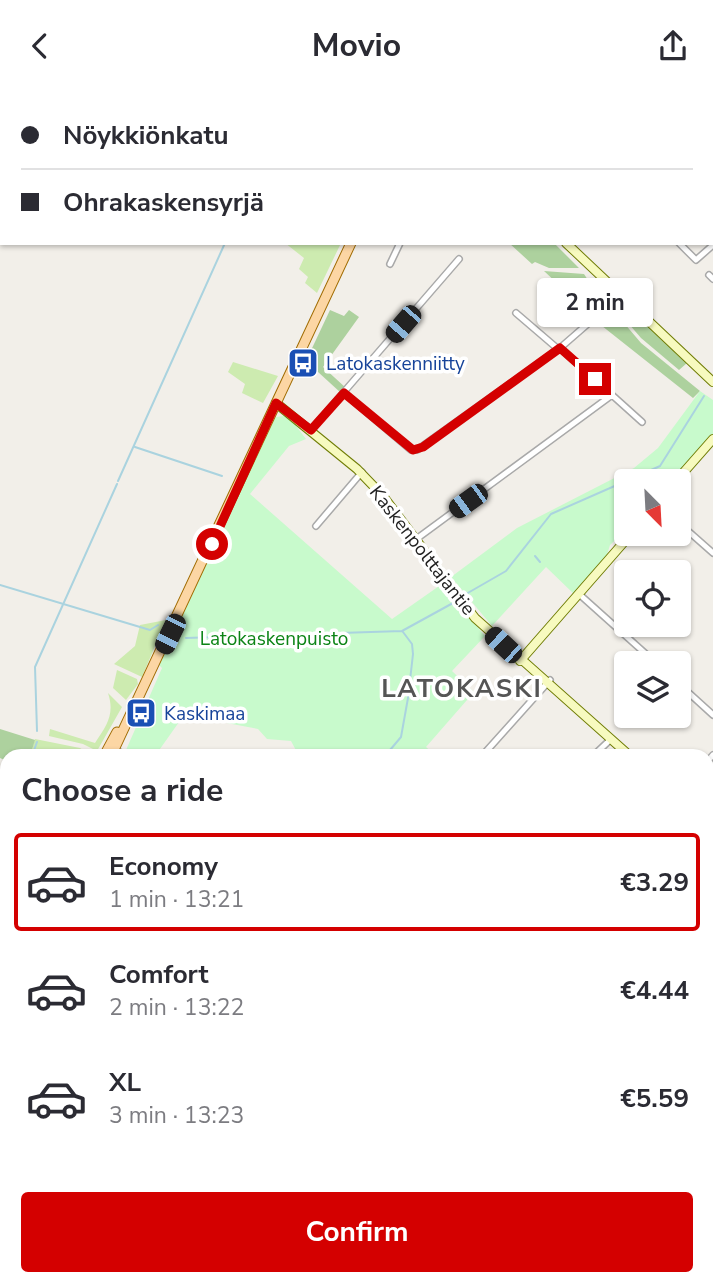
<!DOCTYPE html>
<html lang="en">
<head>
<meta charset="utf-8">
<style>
	:root { --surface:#fff; --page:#f2f2f3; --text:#2b2b33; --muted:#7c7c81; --line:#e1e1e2; --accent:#d40000 }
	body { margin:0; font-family:"Nunito Sans",sans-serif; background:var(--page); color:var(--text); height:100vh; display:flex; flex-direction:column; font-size:26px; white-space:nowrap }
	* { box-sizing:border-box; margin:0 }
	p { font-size:23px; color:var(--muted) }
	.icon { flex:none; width:38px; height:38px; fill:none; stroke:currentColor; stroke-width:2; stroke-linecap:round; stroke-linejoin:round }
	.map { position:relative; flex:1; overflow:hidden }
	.drawer { position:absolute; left:0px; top:658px; width:714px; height:537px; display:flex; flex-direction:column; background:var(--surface); border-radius:21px 21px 0 0; box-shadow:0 2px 5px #0004 }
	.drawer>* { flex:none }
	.hud { position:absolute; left:0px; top:0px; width:714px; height:154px; box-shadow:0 2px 5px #0004; display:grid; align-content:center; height:154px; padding:0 21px; background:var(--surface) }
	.needle { width:46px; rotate:156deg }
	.buttons { position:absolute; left:614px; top:378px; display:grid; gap:14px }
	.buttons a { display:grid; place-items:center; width:77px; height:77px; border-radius:7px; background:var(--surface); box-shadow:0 2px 5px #0004; font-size:35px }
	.end { position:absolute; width:32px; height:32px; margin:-16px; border:9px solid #d40000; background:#fff; box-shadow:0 0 0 4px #fff }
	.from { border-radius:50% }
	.bubble { position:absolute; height:49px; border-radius:7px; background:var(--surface); box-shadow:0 2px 5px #0004; font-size:23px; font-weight:700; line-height:49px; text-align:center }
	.car { position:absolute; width:21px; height:42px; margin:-21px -10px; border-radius:9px; box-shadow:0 0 5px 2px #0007; background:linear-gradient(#222 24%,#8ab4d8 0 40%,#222 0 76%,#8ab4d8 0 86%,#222 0) }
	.hud b { display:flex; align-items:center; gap:24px; height:66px; font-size:26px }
	.hud b+b { border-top:2px solid var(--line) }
	.hud i { width:18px; height:18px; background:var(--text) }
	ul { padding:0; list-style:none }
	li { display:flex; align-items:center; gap:21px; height:98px; margin:0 14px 10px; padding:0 7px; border:4px solid transparent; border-radius:7px }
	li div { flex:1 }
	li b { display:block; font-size:26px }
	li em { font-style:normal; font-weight:700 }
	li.active { border-color:var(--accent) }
	li>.icon { width:63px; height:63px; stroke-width:1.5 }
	h2 { padding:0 21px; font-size:32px; line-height:84px }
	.cta { display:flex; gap:14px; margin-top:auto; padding:14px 21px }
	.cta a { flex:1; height:80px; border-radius:7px; background:var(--accent); color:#fff; font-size:28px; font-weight:700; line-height:80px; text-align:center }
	header { display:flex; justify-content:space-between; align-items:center; height:91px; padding:0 21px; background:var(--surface); font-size:32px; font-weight:700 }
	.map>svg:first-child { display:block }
</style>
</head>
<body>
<header><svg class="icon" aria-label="back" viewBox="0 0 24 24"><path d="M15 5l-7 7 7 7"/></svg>Movio<svg class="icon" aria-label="share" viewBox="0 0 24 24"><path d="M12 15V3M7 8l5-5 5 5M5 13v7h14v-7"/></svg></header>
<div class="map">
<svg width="713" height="1194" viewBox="0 0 713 1194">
	<rect width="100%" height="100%" fill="#f2efe9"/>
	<path fill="#cdebb0" d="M285,152H341L317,202L305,192L308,186L299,178L304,167Z
		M233,271L278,285L263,312L242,302L245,293L228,281Z
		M166,529L142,586L114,573L135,555L140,534Z
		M117,579L137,588L138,593L126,609L113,597Z
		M108,602L122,616L97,660L83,653L49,645L50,638L95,652C107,634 115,623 108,602Z
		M35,648L80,657L92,665H30Z"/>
	<path fill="#add19e" d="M509,152H554L579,177H549L535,171L532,173Z
		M544,180L584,183L604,213L590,223Z
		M620,214L634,226L639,225L687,272L679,279L641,247L616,218Z
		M330,219L344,225L349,219L359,226L323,276L346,297L341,302L306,270Z
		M613,219L641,252L700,300L693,307L597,231Z
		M0,638L35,649L30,665H7V670L0,667Z
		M7,876V940L2,970L7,974V1034L6,1035L0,1031V1005L7,993L5,985L0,987V892Z"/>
	<path fill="#c8facc" d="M700,300L713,309V344L672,390H626V439L610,454L606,467L575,504L546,476L492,535L451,486L517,437L634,377L658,357Z
		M284,325L293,331L306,348L289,355L250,403L392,528L442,493L485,545L452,580L474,601L426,656L436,665H299L291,650L267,648L258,638L184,624L155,665H135L126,659L162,577L159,574L271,332L276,326Z
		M707,907L713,912V1194H439L441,1188H707Z
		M0,1092H7V1188H88V1194L0,1193Z"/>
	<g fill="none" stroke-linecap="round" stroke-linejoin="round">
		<path stroke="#aad3df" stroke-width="2" d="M0,2L2,3
			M52,2L53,0
			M0,122L2,118
			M135,356L222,385
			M118,390L225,152
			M627,390L660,375L704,305
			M535,465L540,471
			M0,494L150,539L158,534
			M466,503L506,480L551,423L626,390
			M186,547L402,540L453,512
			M37,640L35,576L117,393
			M32,665L37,651
			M385,665L401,646L408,607L413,563L412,553L403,541
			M0,710L7,701
			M707,1078L711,1092L707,1113
			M682,1194L684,1188"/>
		<g stroke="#a9a9a9" stroke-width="8">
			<path id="street" d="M534,0L535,2
				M581,0L582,2
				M32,2L33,0
				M0,55L2,53
				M679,152L696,169L713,154
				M390,173L400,152
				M709,184L713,188
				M516,222L558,258
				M344,302L411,359H417L560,257L621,204
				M612,304L642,331
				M311,339L459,168
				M679,432L713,462
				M316,435L362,381
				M415,449L612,304L560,257
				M579,503L656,572
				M679,593L713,624
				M114,658L127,665
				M482,665L550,589
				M593,665L611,648
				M707,671L713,664
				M0,816L7,820
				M124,1188L125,1194
				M260,1188L273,1192L284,1188
				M321,1194L325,1188"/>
		</g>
		<g stroke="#707d05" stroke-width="10">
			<path id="secondary" d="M566,152L713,291
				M276,312L357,378L383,405L475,527L630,665
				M676,390L713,348
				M520,570L631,443"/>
		</g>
		<g stroke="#a06b00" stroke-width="11">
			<path id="primary" d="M326,0L329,2
				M104,665L117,641
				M111,665L351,152
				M0,859L7,844
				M0,873L7,859
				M0,1047L7,1045
				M0,1056L7,1053
				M286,1188L290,1194"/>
		</g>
		<use href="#street" stroke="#fff" stroke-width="5"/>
		<use href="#secondary" stroke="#f7fabf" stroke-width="8"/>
		<use href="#primary" stroke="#fcd6a4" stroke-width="9"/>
	</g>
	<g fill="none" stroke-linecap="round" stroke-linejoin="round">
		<path stroke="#d40000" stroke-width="9" d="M212,453L276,312L311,339L344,302L413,359L423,356L560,257L595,288"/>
	</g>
	<defs>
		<g id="bus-square" transform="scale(1.575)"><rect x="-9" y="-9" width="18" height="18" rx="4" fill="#1a4fb4" stroke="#fff"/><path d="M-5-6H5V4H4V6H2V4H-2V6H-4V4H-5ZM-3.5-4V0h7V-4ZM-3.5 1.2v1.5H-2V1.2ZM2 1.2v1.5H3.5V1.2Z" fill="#fff"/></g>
	</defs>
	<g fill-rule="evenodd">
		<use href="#bus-square" x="303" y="272"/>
		<use href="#bus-square" x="141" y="622"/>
	</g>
	<g text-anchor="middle" stroke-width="7" stroke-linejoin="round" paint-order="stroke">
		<g font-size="19" fill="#164399" stroke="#fff" text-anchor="start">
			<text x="326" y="279">Latokaskenniitty</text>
			<text x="164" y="629">Kaskimaa</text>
		</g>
		<g font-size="19" fill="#222" stroke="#fff">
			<text transform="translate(423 459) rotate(52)" y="7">Kaskenpolttajantie</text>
		</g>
		<g font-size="19" fill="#0c8416" stroke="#fff">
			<text x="274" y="554">Latokaskenpuisto</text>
		</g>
		<g font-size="26" font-weight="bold" letter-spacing="2" fill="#555" stroke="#fff">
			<text x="462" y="606">LATOKASKI</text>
		</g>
	</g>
</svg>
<div class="buttons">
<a><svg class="needle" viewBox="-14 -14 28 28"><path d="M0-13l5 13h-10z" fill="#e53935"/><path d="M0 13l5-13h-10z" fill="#7c7c81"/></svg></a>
<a><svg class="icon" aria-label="locate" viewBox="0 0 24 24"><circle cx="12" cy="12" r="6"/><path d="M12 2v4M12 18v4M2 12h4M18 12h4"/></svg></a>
<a><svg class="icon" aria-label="layers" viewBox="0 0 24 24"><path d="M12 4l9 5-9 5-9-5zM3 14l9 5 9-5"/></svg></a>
</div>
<i class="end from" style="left:212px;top:453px"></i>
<i class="end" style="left:595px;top:288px"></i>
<div class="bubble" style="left:537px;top:187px;width:116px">2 min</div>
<i class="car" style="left:403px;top:233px;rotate:221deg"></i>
<i class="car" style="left:468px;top:410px;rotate:234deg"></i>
<i class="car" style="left:170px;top:543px;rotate:206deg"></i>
<i class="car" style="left:503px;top:554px;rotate:313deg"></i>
<div class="hud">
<b><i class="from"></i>Nöykkiönkatu</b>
<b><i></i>Ohrakaskensyrjä</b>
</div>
<section class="drawer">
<h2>Choose a ride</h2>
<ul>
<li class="active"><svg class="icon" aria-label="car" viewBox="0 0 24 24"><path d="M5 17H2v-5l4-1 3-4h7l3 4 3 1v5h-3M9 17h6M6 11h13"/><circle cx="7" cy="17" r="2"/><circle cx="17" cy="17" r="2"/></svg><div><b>Economy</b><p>1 min · 13:21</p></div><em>€3.29</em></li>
<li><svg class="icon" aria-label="car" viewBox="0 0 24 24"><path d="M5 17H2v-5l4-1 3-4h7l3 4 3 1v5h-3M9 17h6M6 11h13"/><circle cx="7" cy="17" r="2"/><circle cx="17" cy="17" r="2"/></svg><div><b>Comfort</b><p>2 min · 13:22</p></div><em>€4.44</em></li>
<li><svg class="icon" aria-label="car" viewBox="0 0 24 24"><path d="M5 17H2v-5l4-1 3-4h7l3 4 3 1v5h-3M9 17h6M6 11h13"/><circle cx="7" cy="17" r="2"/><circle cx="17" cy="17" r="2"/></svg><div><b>XL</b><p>3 min · 13:23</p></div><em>€5.59</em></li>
</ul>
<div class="cta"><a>Confirm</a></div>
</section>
</div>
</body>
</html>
